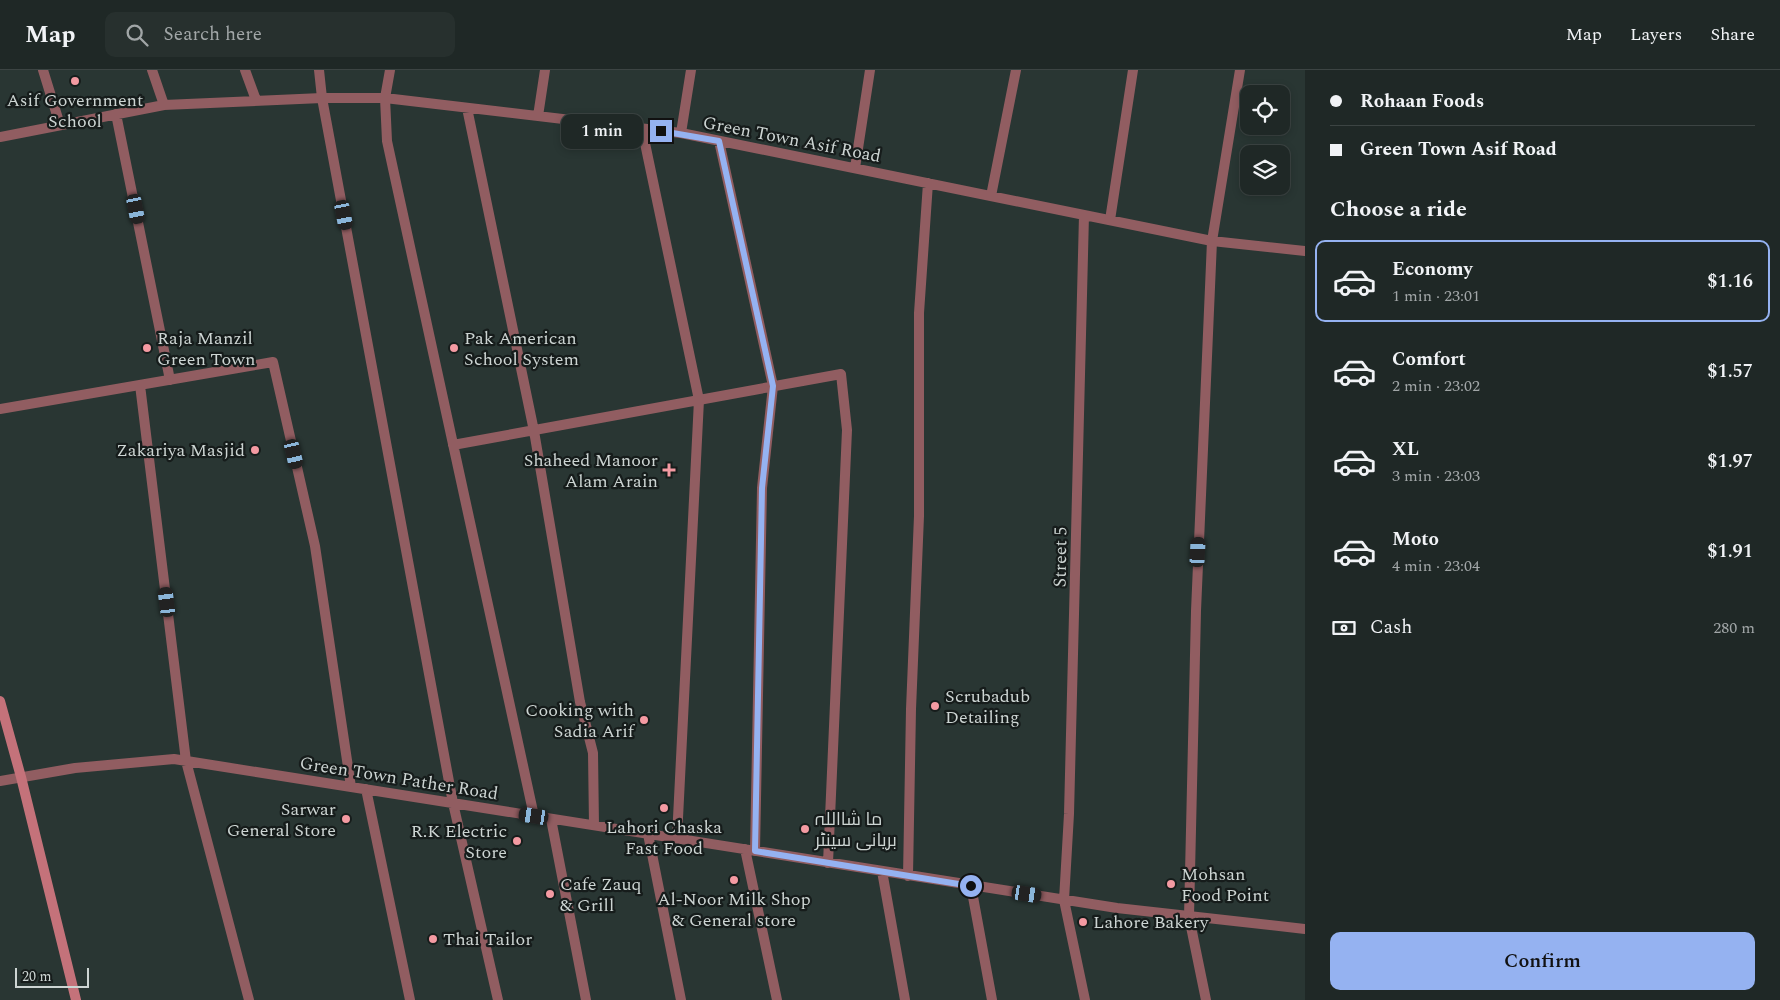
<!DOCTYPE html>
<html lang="en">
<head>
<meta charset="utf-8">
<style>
	:root { --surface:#1f2826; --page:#27302e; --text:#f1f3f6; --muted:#a1a6a7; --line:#3c4443; --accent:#95b2f1 }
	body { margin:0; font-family:Spectral,Cairo,serif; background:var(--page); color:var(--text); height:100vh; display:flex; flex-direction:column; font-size:19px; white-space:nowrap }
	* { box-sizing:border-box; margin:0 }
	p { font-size:16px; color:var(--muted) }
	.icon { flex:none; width:28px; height:28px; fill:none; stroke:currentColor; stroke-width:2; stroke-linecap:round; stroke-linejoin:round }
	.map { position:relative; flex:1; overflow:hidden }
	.sheet { display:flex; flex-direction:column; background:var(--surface); width:475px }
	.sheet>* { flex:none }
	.banner { display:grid; align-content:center; height:110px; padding:0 25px; background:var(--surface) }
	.buttons { position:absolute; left:1240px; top:15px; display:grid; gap:10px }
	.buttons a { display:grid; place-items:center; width:50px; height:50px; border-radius:10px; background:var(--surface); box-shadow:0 2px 8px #0003,0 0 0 1px var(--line); font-size:25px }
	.scale { position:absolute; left:15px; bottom:12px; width:74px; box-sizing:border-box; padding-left:5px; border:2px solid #cdd5d3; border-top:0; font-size:14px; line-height:18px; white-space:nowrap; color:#cdd5d3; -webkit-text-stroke:4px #161c1b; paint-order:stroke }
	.end { position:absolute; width:22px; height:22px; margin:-11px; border:6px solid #95b2f1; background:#111; box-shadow:0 0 0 2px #111 }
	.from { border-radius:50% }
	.bubble { position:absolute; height:35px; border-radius:10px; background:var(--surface); box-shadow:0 2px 8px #0003,0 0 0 1px var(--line); font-size:16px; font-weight:600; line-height:35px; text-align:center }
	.car { position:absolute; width:15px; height:30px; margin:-15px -8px; border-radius:6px; box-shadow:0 0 4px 1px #0007; background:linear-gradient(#222 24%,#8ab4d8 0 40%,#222 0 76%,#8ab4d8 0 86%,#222 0) }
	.banner b { display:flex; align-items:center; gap:18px; height:48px; font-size:19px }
	.banner b+b { border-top:1px solid var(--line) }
	.banner i { width:12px; height:12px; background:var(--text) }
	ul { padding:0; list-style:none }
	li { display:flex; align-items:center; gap:15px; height:82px; margin:0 10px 8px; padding:0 15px; border:2px solid transparent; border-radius:10px }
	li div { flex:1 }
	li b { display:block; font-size:19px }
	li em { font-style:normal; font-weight:600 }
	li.selected { border-color:var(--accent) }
	li>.icon { width:45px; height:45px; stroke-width:1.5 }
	h2 { padding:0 25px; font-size:22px; line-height:60px }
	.pay { display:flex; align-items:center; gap:12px; height:55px; padding:0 25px; font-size:19px }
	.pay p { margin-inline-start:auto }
	.action { display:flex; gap:10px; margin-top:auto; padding:10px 25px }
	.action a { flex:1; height:58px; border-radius:10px; background:var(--accent); color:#111; font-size:20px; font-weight:600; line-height:58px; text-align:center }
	header { display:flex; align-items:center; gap:30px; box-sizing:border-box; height:70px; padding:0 25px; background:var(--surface); border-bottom:1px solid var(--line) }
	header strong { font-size:24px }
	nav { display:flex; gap:28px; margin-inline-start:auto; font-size:18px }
	.search { width:350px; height:45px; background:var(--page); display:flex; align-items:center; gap:12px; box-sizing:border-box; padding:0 18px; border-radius:10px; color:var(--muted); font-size:19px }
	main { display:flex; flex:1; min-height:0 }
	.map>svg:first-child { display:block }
</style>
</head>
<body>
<header>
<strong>Map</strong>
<div class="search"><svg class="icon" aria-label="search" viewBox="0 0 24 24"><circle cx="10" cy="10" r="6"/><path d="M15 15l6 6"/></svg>Search here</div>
<nav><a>Map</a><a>Layers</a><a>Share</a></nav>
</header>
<main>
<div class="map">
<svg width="1305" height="930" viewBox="0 0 1305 930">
	<rect width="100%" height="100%" fill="#293633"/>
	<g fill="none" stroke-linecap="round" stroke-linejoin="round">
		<path stroke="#915d61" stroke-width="10" d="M1206,930L1189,847L1196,541L1212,171"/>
		<path stroke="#915d61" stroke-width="10" d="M43,0L60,55
			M152,0L164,35
			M245,0L256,30
			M319,0L322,28L453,733L498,930
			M390,0L385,28L387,71L534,746
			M467,38L534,361L580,632L593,683L594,755
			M116,44L170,310
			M538,46L545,0
			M642,59L699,330L677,768
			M681,63L691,0
			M0,67L164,35L322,28H385L681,63L1212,171L1305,181
			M719,71L773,316L762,418L755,781
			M855,98L870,0
			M991,126L1016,0
			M1084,145L1069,744L1064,830L1085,930
			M1110,150L1133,0
			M1212,171L1240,0
			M140,315L186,691L249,930
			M0,339L273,292L315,476L351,717
			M453,375L841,304L847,360L828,793
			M0,711L75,698L174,689L1117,838L1305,859
			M366,719L410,930
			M551,749L586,930
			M648,764L681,930
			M745,779L777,930
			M882,801L905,930
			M908,806L911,639L919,446V243L928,113
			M971,816L992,930"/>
		<path stroke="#c4727a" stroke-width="10" d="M0,631L21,707L76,930"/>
	</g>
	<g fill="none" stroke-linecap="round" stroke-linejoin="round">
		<path stroke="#95b2f1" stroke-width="6" d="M661,61L719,71L773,316L762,418L755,781L971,816"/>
	</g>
	<g fill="#f49aa2" stroke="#161c1b" stroke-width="2">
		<circle cx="75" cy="11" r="5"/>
		<circle cx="147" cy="278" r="5"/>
		<circle cx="454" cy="278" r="5"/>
		<circle cx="255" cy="380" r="5"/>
		<path d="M666.5 392.5h5v5h5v5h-5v5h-5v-5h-5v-5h5z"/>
		<circle cx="935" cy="636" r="5"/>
		<circle cx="644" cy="650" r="5"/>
		<circle cx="664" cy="738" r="5"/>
		<circle cx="346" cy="749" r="5"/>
		<circle cx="805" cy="759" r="5"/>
		<circle cx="517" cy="771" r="5"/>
		<circle cx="734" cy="810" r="5"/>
		<circle cx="1171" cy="814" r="5"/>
		<circle cx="550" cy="824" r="5"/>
		<circle cx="1083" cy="852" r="5"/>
		<circle cx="433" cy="869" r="5"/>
	</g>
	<g text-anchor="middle" stroke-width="4.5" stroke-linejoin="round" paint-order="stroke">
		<g font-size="18" fill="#cdd5d3" stroke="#161c1b" text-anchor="start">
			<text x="75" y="36" text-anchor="middle">Asif Government<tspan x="75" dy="21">School</tspan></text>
			<text x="157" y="274">Raja Manzil<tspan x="157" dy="21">Green Town</tspan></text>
			<text x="464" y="274">Pak American<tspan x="464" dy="21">School System</tspan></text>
			<text x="245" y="386" text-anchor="end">Zakariya Masjid</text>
			<text x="658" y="396" text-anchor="end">Shaheed Manoor<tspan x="658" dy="21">Alam Arain</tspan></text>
			<text x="945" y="632">Scrubadub<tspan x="945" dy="21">Detailing</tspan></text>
			<text x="634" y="646" text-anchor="end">Cooking with<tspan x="634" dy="21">Sadia Arif</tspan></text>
			<text x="336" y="745" text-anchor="end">Sarwar<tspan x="336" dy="21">General Store</tspan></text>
			<text x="815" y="755">ما شااللہ<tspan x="815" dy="21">بریانی سینٹر</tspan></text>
			<text x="664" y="763" text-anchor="middle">Lahori Chaska<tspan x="664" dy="21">Fast Food</tspan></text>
			<text x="507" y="767" text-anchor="end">R.K Electric<tspan x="507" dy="21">Store</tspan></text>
			<text x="1181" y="810">Mohsan<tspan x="1181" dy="21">Food Point</tspan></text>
			<text x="560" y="820">Cafe Zauq<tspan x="560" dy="21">&amp; Grill</tspan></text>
			<text x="734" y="835" text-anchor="middle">Al-Noor Milk Shop<tspan x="734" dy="21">&amp; General store</tspan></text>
			<text x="1093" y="858">Lahore Bakery</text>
			<text x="443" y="875">Thai Tailor</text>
		</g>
		<g font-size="18" fill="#cdd5d3" stroke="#161c1b">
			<text transform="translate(792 69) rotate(11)" y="6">Green Town Asif Road</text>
			<text transform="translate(1060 487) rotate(-89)" y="6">Street 5</text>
			<text transform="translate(399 708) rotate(9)" y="6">Green Town Pather Road</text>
		</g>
	</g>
</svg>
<div class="buttons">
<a><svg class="icon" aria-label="locate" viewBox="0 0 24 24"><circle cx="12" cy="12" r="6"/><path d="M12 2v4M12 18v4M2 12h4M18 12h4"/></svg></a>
<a><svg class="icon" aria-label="layers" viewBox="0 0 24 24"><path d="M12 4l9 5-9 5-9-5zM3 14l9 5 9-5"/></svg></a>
</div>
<div class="scale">20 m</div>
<i class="end from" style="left:971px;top:816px"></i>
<i class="end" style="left:661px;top:61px"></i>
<div class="bubble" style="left:561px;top:44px;width:82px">1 min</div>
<i class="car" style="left:136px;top:139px;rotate:169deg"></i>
<i class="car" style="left:344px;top:145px;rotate:169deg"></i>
<i class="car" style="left:294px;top:384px;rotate:167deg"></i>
<i class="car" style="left:1198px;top:482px;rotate:3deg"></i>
<i class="car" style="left:167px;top:532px;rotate:353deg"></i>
<i class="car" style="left:534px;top:746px;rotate:279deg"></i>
<i class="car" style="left:1027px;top:824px;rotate:99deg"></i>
</div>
<section class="sheet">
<div class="banner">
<b><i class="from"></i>Rohaan Foods</b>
<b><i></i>Green Town Asif Road</b>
</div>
<h2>Choose a ride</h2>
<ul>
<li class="selected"><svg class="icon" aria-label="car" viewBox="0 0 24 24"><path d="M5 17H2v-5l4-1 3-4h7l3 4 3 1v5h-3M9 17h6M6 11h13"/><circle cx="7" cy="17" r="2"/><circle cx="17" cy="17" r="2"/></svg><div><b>Economy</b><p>1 min · 23:01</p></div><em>$1.16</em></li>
<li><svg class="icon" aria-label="car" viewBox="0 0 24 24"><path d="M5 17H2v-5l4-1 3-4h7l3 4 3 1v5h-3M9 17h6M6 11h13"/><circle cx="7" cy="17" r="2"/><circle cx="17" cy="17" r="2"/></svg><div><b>Comfort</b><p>2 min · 23:02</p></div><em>$1.57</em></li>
<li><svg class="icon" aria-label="car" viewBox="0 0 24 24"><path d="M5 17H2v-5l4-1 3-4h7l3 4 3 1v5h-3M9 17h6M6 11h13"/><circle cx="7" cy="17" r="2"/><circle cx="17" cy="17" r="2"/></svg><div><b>XL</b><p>3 min · 23:03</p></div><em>$1.97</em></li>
<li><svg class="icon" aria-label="car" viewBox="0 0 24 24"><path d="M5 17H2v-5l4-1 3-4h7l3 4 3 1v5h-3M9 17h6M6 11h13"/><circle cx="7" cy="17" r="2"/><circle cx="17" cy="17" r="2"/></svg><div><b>Moto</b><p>4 min · 23:04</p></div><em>$1.91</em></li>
</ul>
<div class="pay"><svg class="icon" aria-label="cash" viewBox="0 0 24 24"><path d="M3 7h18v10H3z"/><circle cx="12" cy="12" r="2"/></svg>Cash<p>280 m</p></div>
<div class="action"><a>Confirm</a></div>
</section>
</main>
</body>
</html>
